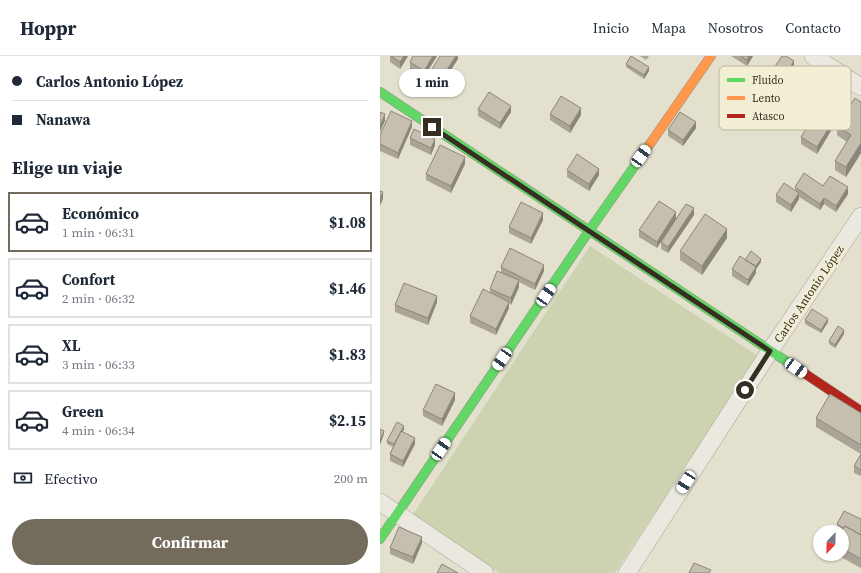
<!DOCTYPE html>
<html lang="es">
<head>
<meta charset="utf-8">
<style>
	:root { --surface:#fff; --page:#f6f6f7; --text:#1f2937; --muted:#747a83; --line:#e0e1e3; --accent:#736c5d }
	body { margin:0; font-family:"Source Serif 4",serif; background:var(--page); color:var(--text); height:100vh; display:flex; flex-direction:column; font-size:15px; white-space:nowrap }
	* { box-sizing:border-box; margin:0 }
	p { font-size:13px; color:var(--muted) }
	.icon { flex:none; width:22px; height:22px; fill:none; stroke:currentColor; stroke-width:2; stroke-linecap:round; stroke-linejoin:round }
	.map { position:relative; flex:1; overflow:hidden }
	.details { display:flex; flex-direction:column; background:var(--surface); width:380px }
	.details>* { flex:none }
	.guide { display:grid; align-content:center; height:88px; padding:0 12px; background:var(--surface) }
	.needle { width:26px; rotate:203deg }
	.controls { position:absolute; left:433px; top:469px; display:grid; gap:8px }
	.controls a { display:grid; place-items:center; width:36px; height:36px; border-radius:50%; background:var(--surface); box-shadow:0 1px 3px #0004; font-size:20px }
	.end { position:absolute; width:18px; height:18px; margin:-9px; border:5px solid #362e20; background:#fff; box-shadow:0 0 0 2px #fff }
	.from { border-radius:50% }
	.bubble { position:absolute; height:28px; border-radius:14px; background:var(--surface); box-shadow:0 1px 3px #0004; font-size:13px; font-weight:700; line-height:28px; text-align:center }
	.car { position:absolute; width:12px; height:24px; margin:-12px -6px; border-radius:5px; box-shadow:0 0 3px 1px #0007; background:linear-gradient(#fff 24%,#345 0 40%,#fff 0 76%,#345 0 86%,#fff 0) }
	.guide b { display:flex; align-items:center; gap:14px; height:38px; font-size:15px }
	.guide b+b { border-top:1px solid var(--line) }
	.guide i { width:10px; height:10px; background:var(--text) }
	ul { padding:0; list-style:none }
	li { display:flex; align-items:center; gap:12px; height:60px; margin:0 8px 6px; padding:0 4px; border:2px solid var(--line); border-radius:0px }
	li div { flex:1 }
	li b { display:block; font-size:15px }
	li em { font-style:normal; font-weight:700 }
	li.active { border-color:var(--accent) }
	li>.icon { width:36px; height:36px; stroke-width:1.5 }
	h2 { padding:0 12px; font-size:18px; line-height:48px }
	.pay { display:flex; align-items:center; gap:10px; height:44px; padding:0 12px; font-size:15px }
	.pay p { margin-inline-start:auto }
	.action { display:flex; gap:8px; margin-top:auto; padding:8px 12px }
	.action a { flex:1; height:46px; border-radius:24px; background:var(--accent); color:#fff; font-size:16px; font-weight:700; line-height:46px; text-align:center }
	header { display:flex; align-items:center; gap:24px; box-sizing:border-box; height:56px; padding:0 20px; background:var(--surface); border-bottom:1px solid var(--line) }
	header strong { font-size:19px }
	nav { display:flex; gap:22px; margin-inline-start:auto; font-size:14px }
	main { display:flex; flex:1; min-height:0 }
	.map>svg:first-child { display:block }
</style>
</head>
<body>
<header>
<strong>Hoppr</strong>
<nav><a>Inicio</a><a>Mapa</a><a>Nosotros</a><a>Contacto</a></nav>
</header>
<main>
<section class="details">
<div class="guide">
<b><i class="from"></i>Carlos Antonio López</b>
<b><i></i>Nanawa</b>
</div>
<h2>Elige un viaje</h2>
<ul>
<li class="active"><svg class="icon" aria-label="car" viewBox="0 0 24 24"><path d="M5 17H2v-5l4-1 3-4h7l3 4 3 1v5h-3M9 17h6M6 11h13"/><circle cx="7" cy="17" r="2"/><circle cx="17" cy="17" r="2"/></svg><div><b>Económico</b><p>1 min · 06:31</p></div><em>$1.08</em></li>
<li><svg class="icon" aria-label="car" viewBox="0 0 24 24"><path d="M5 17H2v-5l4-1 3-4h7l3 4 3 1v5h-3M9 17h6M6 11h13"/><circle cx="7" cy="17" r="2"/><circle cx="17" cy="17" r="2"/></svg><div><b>Confort</b><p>2 min · 06:32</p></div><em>$1.46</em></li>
<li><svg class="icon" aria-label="car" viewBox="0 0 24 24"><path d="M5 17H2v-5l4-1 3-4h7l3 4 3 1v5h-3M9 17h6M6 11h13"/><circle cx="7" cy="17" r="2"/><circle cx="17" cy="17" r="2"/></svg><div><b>XL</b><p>3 min · 06:33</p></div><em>$1.83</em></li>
<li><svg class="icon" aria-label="car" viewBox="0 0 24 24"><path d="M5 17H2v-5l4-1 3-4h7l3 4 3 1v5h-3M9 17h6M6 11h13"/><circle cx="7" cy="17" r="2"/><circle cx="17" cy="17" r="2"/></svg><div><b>Green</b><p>4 min · 06:34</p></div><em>$2.15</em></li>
</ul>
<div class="pay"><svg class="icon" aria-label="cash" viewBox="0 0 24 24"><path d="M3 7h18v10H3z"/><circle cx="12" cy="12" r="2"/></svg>Efectivo<p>200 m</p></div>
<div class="action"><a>Confirmar</a></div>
</section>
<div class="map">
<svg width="481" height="517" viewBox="0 0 481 517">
	<rect width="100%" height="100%" fill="#e3e0ce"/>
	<path fill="#cdd3b1" d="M210,190L378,300L235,517H119L32,460Z"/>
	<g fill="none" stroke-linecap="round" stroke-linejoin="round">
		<g stroke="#a8a497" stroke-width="18">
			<path id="street" d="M433,0L481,31
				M0,446L105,517
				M247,517L390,295L481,160"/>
		</g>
		<g stroke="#989486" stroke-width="10">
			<path id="fast" d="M0,36L421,315
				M0,483L209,175L270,88"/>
		</g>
		<g stroke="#989486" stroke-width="10">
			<path id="slow" d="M270,88L331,0"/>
		</g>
		<g stroke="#989486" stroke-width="10">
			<path id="jam" d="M421,315L481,355"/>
		</g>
		<use href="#street" stroke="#ebe9df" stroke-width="17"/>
		<use href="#fast" stroke="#63d668" stroke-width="9"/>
		<use href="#slow" stroke="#ff974d" stroke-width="9"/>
		<use href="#jam" stroke="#b3261e" stroke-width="9"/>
	</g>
	<path fill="#aaa496" d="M10,0H28L20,13L10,6Z
		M57,0L44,21L30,13V6Z
		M78,0V3L63,26L52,19V13Z
		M260,0H269L266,4Z
		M351,0H373L367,10Z
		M246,8L269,15L264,23L246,11Z
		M414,12L390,50L374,39V33L396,25V24L392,22V15Z
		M403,33H430L419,50L403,40Z
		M445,45L463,55L437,98L421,88V81L430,67L418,60V53Z
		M481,46V97L466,121L455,114V105L467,86L457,79V70Z
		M98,53L131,56L120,73L98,60Z
		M170,58L201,59L190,77L170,64Z
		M32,71L18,103L0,95V79Z
		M316,72L303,90L288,80V74Z
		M30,82L55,89L51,99L30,89Z
		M85,108L71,137L46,124V118Z
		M187,114L219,119L209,135L187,121Z
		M443,130L468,138L456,156L444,148L440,154L419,141V143L411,156L396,146V139L415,134V131Z
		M314,159L288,197L281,193V186Z
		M296,163L277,192L259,181V174Z
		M163,164L151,188L129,177V171Z
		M347,182L322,219L300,204V195Z
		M365,204L381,206L376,213V217L368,230L352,220V213Z
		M121,211L164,215L155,234L139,226V231L131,249L129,247V252L116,279L90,267V260L110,237V233L121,217Z
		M57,246L48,269L15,256V249Z
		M425,264L448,266L441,277L425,268Z
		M464,278L455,292L449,288V285Z
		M75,344L62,370L43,360V354Z
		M481,357V420L474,417V410L481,398L436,371V362Z
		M24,373L23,375L35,388L23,411L10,405V398L13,391L7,388V385Z
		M481,463V512L455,498H462V476H459L457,475V468Z
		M42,487L33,508L10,498V492Z"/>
	<path fill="#8b867a" d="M24,0H28L20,13V6Z
		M53,0H57L44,21V15Z
		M76,0H78V3L63,26V20Z
		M369,0H373L367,10V4Z
		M414,5V12L390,50V43Z
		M269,11V15L264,23V19Z
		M430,26V33L419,50V44Z
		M445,40V46L431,68V61Z
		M463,49V55L437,98V91Z
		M131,50V56L120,73V67Z
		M201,52V59L190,77V70Z
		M5,58V65L0,76V70Z
		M32,65V71L18,103V97Z
		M316,66V72L303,90V84Z
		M55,83V89L51,99V92Z
		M481,87V97L466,121V111Z
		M85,101V108L71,137V130Z
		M219,113V119L209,135V128Z
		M468,131V138L456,156V150Z
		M3,136V143L0,150V143Z
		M419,137V143L411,156V149Z
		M444,142V148L440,154V148Z
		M314,152V159L288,197V191Z
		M296,156V163L277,192V186Z
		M163,157V164L151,188V182Z
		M347,173V182L322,219V210Z
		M381,203V206L376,213V217L368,230V224L375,211Z
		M164,209V215L155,234V228Z
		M139,224V231L131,249V242Z
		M57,240V246L48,269V262Z
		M129,246V252L116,279V273Z
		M448,263V266L441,277V274Z
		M464,274V278L455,292V289Z
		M75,337V344L62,370V363Z
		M24,370V373L14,392V388Z
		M4,375V378L0,389V385Z
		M35,382V388L23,411V405Z
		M42,481V487L33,508V501Z"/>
	<path fill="#c6bfaf" stroke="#8b867a" d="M11,0H24L20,6Z
		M33,0H53L44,15L30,6Z
		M60,0H76L63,20L52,13Z
		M251,0L269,11L264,19L246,8Z
		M361,0H369L367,4Z
		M402,0H406L414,5L390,43L374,33L384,17L396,25L399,19L392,15Z
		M109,36L131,50L120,67L98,53Z
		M448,39L463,49L437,91L421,81Z
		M181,40L201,52L190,70L170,58Z
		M475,42L481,46V87L466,111L455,105L471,79L457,70Z
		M11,55L32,65L18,97L0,88V79Z
		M0,56L5,58L0,70Z
		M300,56L316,66L303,84L288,74Z
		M34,73L55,83L51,92L30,82Z
		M60,89L85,101L71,130L46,118Z
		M197,98L219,113L209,128L187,114Z
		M424,117L443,130L450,120L468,131L456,150L444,142L440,148L415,131Z
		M404,127L419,137L411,149L396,139Z
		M0,135L3,136L0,143Z
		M279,145L296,156L277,186L259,174Z
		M141,146L163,157L151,182L129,171Z
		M306,148L314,152L288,191L281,186Z
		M325,158L347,173L322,210L300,195Z
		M130,192L164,209L155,228L121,211Z
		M371,195L381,203L376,210L365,204Z
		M360,200L376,211L368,224L352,213Z
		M117,215L139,224L131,242L110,233Z
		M24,227L57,240L48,262L15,249Z
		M103,233L129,246L116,273L90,260Z
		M432,253L448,263L441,274L425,264Z
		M458,270L464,274L455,289L449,285Z
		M56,328L75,337L62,363L43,354Z
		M450,338L481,357V389L436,362Z
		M17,366L24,370L14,388L7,385Z
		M0,373L4,375L0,385Z
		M21,375L35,382L23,405L10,398Z
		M481,398V414L474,410Z
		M464,455L481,463V479L465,470L464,472L457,468Z
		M465,470L481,479V503L462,492V476H461Z
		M19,471L42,481L33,501L10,492Z
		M314,507L331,514L329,517H309Z
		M62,508L78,517H57Z"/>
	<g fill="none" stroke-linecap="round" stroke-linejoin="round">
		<path stroke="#362e20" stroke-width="5" d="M52,71L390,295L365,334"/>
	</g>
	<g text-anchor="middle" stroke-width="4" stroke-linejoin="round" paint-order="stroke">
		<g font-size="12" fill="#362e20" stroke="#f3efd5">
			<text transform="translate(429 238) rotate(-56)" y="4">Carlos Antonio López</text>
		</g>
	</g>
	<rect x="339" y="10" width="132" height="64" rx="6" fill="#f3efd5" stroke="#bab59f" stroke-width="1"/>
	<rect x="347" y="22" width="18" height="4" fill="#63d668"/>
	<rect x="347" y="40" width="18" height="4" fill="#ff974d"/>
	<rect x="347" y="58" width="18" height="4" fill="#b3261e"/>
	<g font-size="11" fill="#362e20">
		<text x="372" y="28">Fluido</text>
		<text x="372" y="46">Lento</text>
		<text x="372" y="64">Atasco</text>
	</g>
</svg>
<div class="controls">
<a><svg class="needle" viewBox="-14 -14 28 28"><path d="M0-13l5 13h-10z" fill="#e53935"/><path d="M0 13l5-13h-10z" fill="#747a83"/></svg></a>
</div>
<i class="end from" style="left:365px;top:334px"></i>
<i class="end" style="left:52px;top:71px"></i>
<div class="bubble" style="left:19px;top:13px;width:66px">1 min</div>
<i class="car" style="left:261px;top:100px;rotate:35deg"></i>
<i class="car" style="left:166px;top:239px;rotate:34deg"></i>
<i class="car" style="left:122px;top:303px;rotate:214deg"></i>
<i class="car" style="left:416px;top:312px;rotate:124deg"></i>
<i class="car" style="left:61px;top:393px;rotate:34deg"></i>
<i class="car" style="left:306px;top:426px;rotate:213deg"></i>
</div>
</main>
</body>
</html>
